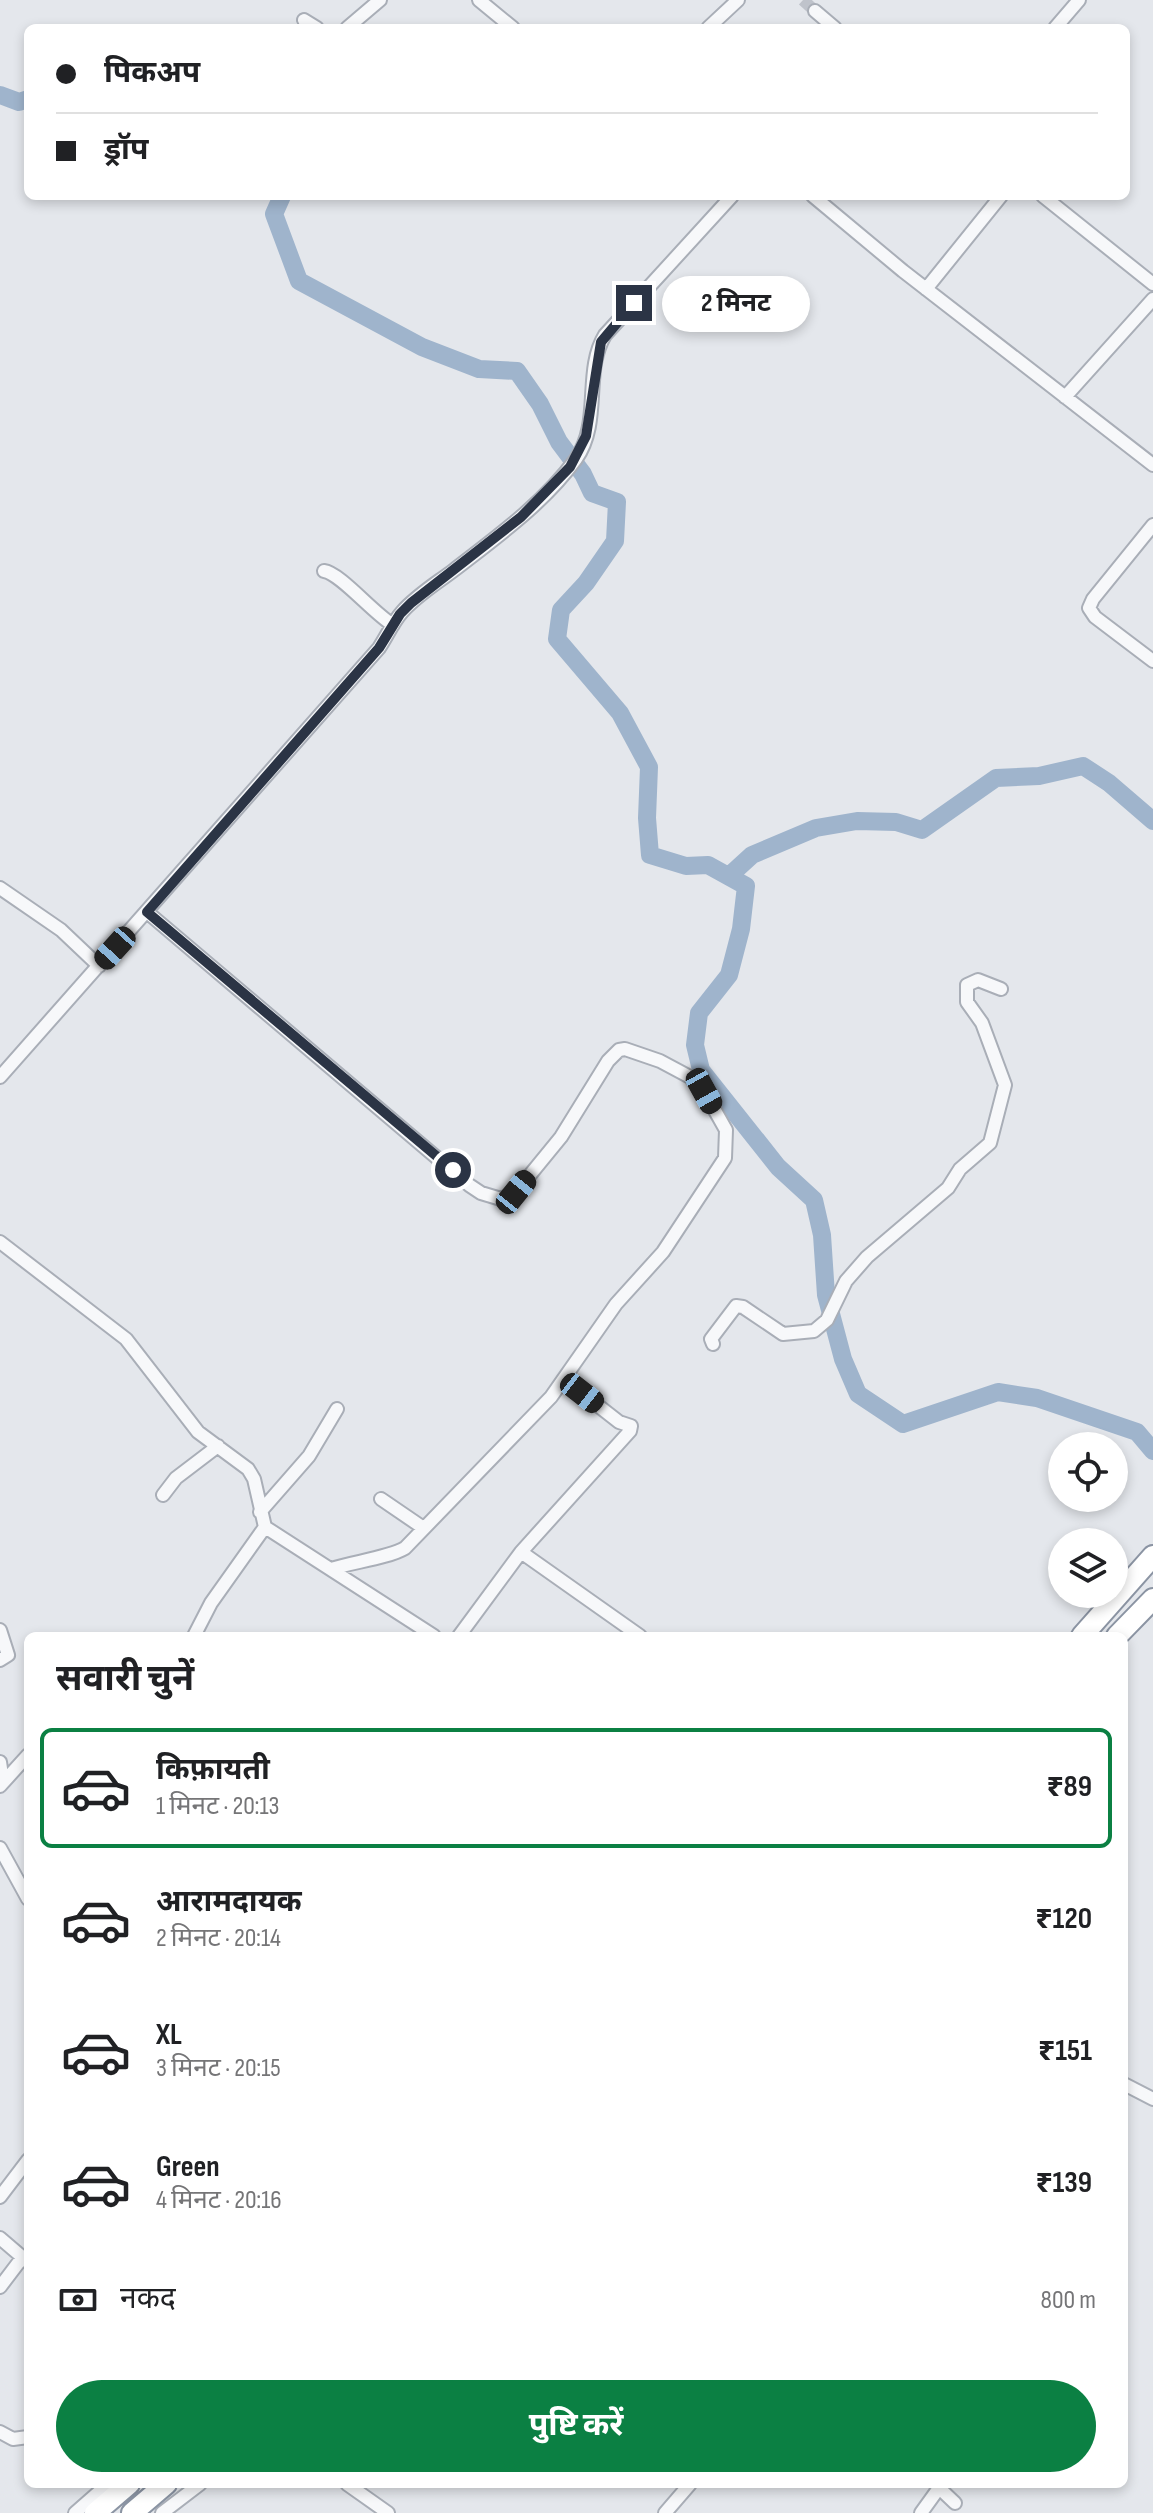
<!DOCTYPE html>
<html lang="hi">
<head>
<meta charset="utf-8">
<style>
	:root { --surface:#fff; --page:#f6f6f6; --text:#202124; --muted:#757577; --line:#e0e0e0; --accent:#0b8043 }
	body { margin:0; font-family:"Sofia Sans Condensed","Noto Sans Devanagari",sans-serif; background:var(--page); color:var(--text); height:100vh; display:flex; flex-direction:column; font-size:30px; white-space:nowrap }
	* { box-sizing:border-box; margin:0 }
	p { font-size:26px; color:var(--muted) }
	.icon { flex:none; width:44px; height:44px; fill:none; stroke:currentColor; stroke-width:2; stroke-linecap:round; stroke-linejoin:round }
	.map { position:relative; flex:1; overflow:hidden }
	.sheet { position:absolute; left:24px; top:1632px; width:1104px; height:856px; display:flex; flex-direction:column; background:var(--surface); border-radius:12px; box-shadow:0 4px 12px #0003 }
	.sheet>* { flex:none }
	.banner { position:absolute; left:24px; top:24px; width:1106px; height:176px; border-radius:12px; box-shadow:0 4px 12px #0003; display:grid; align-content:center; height:176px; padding:0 32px; background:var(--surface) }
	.fabs { position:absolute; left:1048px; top:1432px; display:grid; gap:16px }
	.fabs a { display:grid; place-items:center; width:80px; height:80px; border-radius:50%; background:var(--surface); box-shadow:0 4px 12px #0003; font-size:40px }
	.end { position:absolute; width:36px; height:36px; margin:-18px; border:10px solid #2b3445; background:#fff; box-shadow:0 0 0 4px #fff }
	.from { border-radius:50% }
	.bubble { position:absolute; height:56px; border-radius:28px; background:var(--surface); box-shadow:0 4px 12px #0003; font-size:26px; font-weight:700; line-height:56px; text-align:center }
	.car { position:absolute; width:24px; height:48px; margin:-24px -12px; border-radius:10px; box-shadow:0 0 6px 2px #0007; background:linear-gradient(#222 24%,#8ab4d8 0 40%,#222 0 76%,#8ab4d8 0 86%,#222 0) }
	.banner b { display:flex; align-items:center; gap:28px; height:76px; font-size:30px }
	.banner b+b { border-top:2px solid var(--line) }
	.banner i { width:20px; height:20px; background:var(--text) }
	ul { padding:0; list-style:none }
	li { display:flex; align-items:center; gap:24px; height:120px; margin:0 16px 12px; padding:0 16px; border:4px solid transparent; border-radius:12px }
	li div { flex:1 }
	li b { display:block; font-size:30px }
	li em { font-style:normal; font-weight:700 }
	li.selected { border-color:var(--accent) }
	li>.icon { width:72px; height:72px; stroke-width:1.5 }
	h2 { padding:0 32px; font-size:36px; line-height:96px }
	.pay { display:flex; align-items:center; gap:20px; height:88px; padding:0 32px; font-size:30px }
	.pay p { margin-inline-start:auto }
	.primary-button { display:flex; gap:16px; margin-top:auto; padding:16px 32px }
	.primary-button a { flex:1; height:92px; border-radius:48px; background:var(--accent); color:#fff; font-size:32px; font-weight:700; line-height:92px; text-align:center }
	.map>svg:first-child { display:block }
</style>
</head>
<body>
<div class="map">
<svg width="1153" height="2513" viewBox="0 0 1153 2513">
	<rect width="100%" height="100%" fill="#e4e7ec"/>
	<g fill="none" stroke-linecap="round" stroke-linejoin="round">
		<path stroke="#9fb4cc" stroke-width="18" d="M0,95L19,102L28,99
			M282,196L274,214L299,281L422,347L479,369L517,371L540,404L559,442L583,474L592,493L617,502L615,541L586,583L561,610L557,639L620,713L649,767L647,818L650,855L686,866L708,865L746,886L741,929L729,975L699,1013L695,1045L701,1070L778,1167L814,1200L822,1235L826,1295L843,1359L858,1394L903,1424L998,1392L1037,1398L1137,1432L1153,1451
			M729,876L752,855L816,828L857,821L896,822L922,830L996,778L1039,776L1083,766L1109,783L1153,821"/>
		<path stroke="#bfc3cb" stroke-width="12" stroke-dasharray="12 6" stroke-linecap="butt" d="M803,0L815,11"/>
		<g stroke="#a9aeb7" stroke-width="16">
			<path id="minor" d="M479,0L513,28
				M815,11L835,28
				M304,20L317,28
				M347,28L380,0
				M708,28L738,0
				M1055,28L1079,0
				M813,196L903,271L1153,465
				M1043,196L1153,284
				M926,289L1001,196
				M1065,397L1153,299
				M1153,525L1093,599L1089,608L1095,617L1153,661
				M324,571C340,573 373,613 393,625
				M0,888L61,930L99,966
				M147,912L469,1185L481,1193L501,1199L516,1192L561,1137L608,1061L619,1050L625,1049L660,1061L690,1077L704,1091L726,1130L725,1158L663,1252L616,1304L551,1397L405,1548C388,1558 352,1562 331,1569
				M0,1077L379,648C387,636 393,622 402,612C417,595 437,583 454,570C498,536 544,503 576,459C602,422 583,371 605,335L732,196
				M0,1242L126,1339L198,1432L248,1469L254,1479L265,1527L434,1636
				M713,1344L711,1339L736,1306L743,1307L783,1334L814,1331L827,1320L846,1281L867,1257L948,1188L960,1169L990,1143L1005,1085L982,1023L967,1002V985L978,980L1001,989
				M163,1495L176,1478L218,1446
				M381,1499L422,1527
				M260,1512L309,1456L337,1409
				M521,1552L640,1636
				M0,1630L8,1655L0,1660
				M194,1636L211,1603L265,1527
				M459,1636L521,1552L630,1431L631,1426L619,1422L564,1379
				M0,1762L3,1782
				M0,1786L28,1755
				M0,1848L28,1899
				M1124,2084L1153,2099
				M0,2197L28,2160
				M0,2238L28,2262
				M0,2287L22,2258
				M0,2432L13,2439L28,2437
				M347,2484L388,2513
				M935,2484L955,2503
				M75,2513L108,2484
				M162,2513L200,2484
				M665,2513L690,2484
				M921,2513L939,2488"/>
		</g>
		<g stroke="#8b94a3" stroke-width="24">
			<path id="trunk" d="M1082,1636L1153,1556
				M1117,1636L1153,1599
				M95,2513L129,2484
				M132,2513L166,2484"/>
		</g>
		<use href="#minor" stroke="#f7f8fa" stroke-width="12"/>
		<use href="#trunk" stroke="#fff" stroke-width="20"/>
	</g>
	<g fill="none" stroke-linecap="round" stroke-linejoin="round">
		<path stroke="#2b3445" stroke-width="10" d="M453,1170L147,912L379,648L400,614L411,603L521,517L570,467L586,436L601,342L634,303"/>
	</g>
</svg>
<div class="fabs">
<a><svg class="icon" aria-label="locate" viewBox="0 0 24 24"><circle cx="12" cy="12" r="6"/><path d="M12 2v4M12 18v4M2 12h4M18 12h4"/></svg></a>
<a><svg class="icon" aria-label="layers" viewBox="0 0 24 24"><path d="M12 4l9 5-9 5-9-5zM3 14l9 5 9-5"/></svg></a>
</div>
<i class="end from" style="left:453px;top:1170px"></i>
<i class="end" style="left:634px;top:303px"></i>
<div class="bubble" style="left:662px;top:276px;width:148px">2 मिनट</div>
<i class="car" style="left:115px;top:948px;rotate:222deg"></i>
<i class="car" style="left:704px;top:1091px;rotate:151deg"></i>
<i class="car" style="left:516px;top:1192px;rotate:39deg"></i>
<i class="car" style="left:582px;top:1393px;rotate:128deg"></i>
<div class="banner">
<b><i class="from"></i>पिकअप</b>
<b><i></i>ड्रॉप</b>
</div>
<section class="sheet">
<h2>सवारी चुनें</h2>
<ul>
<li class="selected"><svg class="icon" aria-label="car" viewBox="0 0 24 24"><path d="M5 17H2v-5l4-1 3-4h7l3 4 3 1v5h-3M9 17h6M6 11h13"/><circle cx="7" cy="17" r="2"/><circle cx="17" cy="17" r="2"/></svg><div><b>किफ़ायती</b><p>1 मिनट · 20:13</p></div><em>₹89</em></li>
<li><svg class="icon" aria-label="car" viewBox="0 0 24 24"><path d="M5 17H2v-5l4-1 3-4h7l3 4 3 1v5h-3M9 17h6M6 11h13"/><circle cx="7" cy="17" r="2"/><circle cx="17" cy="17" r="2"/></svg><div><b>आरामदायक</b><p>2 मिनट · 20:14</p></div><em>₹120</em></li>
<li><svg class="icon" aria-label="car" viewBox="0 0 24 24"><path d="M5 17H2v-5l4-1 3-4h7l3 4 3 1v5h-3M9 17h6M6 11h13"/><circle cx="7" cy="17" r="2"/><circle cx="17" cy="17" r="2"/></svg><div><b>XL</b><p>3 मिनट · 20:15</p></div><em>₹151</em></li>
<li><svg class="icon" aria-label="car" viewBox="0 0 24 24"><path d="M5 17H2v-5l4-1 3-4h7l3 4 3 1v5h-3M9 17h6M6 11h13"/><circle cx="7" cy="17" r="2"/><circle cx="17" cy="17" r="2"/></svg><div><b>Green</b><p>4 मिनट · 20:16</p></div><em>₹139</em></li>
</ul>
<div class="pay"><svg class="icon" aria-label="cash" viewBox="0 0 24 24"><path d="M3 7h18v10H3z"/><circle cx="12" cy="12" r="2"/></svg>नकद<p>800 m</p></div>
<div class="primary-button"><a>पुष्टि करें</a></div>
</section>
</div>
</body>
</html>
